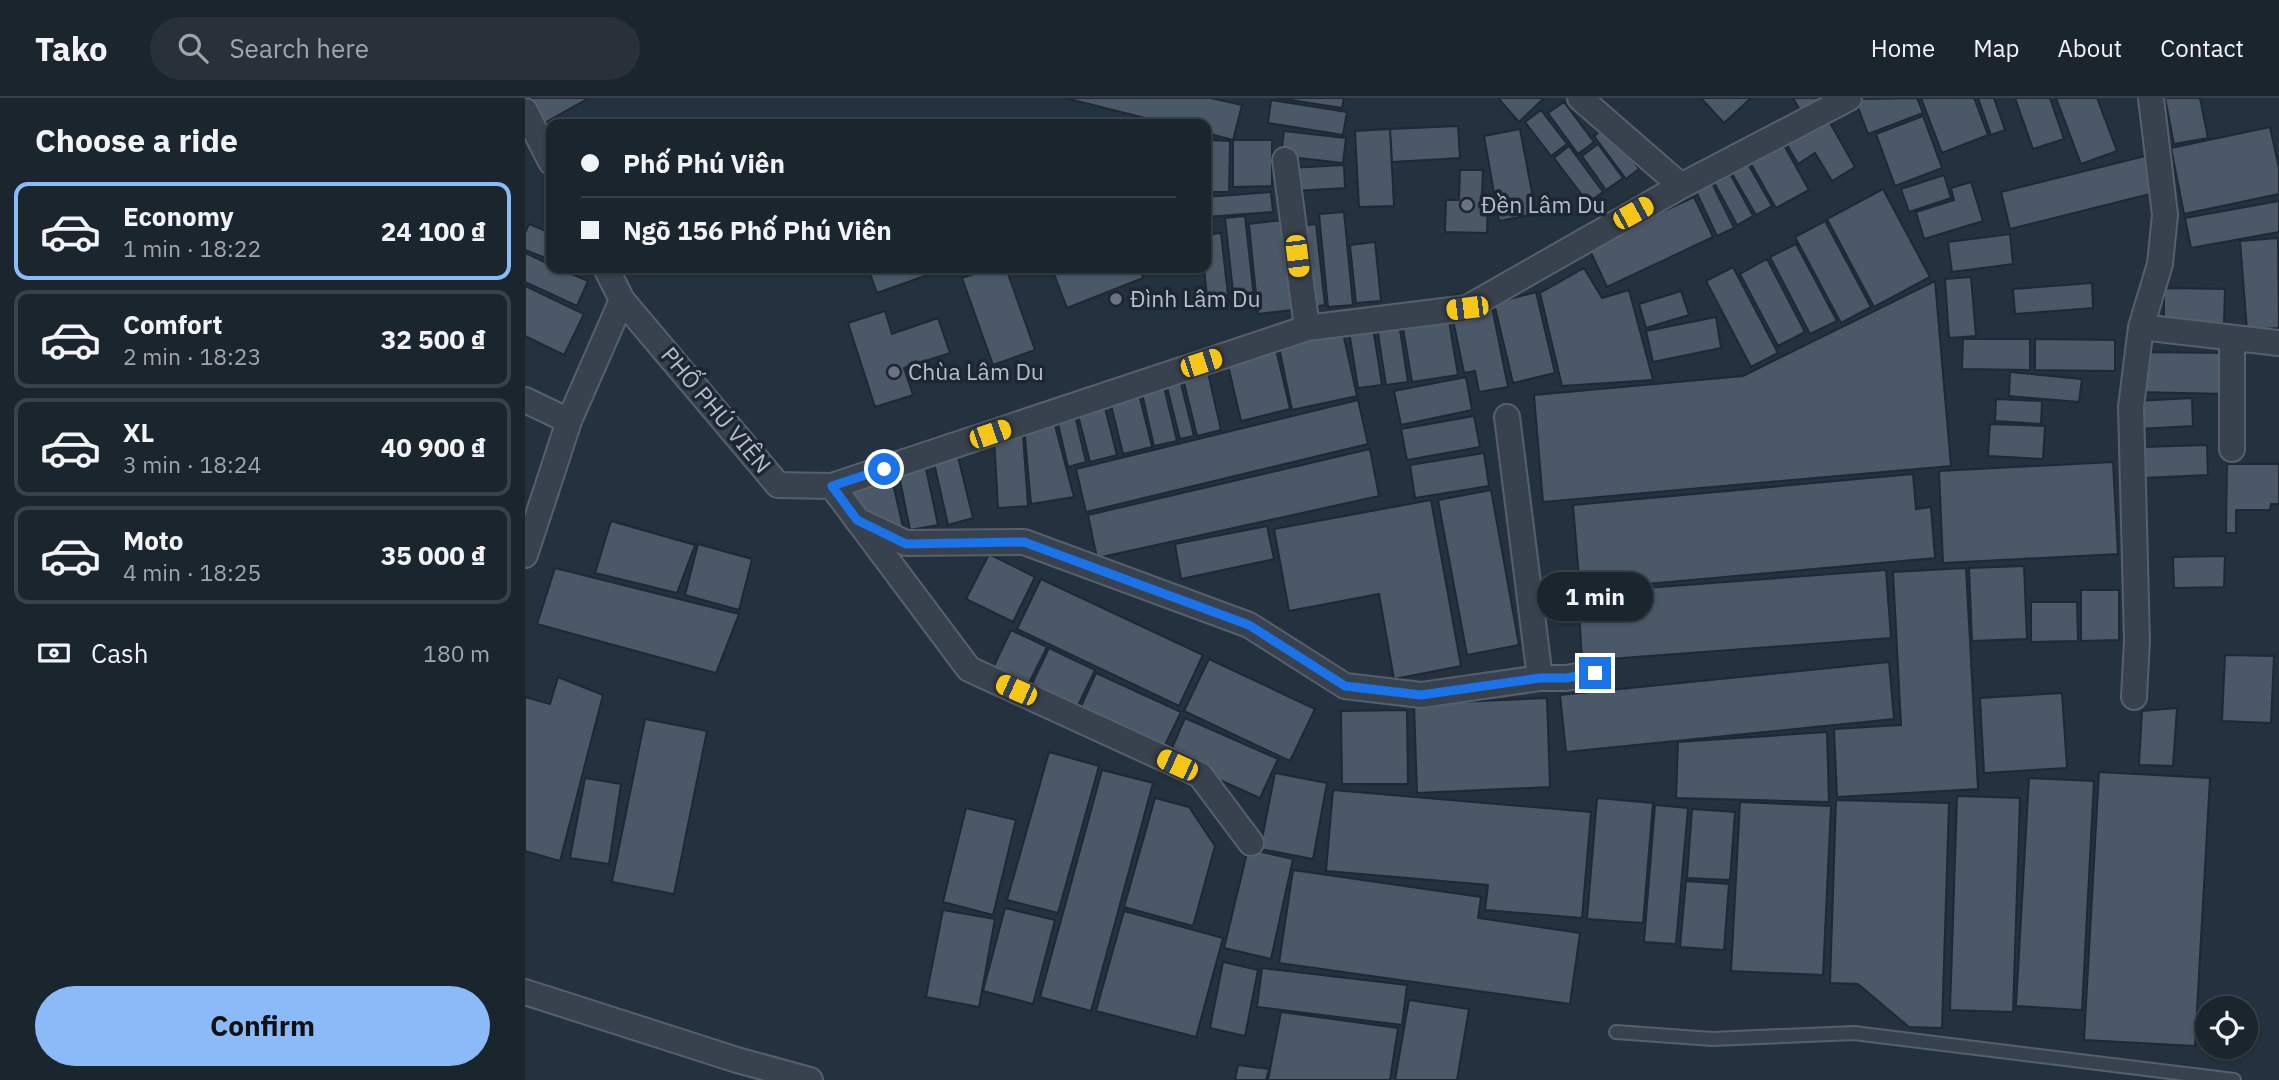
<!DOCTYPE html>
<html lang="en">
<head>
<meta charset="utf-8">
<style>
	:root { --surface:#1b252e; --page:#28313a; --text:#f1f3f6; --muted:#a0a5aa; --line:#39424a; --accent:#8bbaf8 }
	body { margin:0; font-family:"IBM Plex Sans",sans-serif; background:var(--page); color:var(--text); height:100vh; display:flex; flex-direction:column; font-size:26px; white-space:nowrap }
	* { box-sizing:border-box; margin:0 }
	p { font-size:23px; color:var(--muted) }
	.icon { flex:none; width:38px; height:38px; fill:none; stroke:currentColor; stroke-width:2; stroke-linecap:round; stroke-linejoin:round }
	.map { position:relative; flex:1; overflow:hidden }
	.drawer { display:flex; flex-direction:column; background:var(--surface); width:525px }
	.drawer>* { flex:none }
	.guide { position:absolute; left:21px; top:21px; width:665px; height:154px; border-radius:14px; box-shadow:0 2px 5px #0004,0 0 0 2px var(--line); display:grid; align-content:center; height:154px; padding:0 35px; background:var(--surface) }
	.fabs { position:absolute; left:1670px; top:898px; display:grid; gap:14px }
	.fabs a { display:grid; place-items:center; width:63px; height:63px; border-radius:50%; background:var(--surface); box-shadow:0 2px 5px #0004,0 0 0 2px var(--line); font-size:35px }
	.end { position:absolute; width:32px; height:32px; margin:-16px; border:9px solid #1a73e8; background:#fff; box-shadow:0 0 0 4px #fff }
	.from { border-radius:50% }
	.bubble { position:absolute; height:49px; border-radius:24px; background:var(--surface); box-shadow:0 2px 5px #0004,0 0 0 2px var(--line); font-size:23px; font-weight:700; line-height:49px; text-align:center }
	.car { position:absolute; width:21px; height:42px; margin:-21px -10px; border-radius:9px; box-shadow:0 0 5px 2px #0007; background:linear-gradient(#f5c518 24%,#345 0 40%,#f5c518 0 76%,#345 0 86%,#f5c518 0) }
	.guide b { display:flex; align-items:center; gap:24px; height:66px; font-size:26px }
	.guide b+b { border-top:2px solid var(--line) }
	.guide i { width:18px; height:18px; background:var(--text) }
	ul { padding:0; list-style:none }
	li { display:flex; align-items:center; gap:21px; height:98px; margin:0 14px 10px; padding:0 21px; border:4px solid var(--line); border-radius:14px }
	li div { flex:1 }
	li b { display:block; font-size:26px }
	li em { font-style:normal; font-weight:700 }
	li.active { border-color:var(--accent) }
	li>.icon { width:63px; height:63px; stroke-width:1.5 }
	h2 { padding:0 35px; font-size:32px; line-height:84px }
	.pay { display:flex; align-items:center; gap:18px; height:77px; padding:0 35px; font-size:26px }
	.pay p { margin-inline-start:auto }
	.action { display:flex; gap:14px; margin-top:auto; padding:14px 35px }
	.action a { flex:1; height:80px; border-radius:42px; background:var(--accent); color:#111; font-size:28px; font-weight:700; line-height:80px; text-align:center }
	header { display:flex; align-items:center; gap:42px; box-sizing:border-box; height:98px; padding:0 35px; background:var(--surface); border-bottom:2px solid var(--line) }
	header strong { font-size:33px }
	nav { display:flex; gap:38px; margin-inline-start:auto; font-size:24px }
	.search { width:490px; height:63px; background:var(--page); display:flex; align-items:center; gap:18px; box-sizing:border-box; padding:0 24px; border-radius:38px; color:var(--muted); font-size:26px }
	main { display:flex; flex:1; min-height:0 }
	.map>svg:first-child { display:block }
</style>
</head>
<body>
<header>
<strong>Tako</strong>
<div class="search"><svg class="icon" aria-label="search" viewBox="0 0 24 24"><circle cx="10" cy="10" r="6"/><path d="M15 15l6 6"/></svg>Search here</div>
<nav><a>Home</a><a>Map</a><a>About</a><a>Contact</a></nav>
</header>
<main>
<section class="drawer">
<h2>Choose a ride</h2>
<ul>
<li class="active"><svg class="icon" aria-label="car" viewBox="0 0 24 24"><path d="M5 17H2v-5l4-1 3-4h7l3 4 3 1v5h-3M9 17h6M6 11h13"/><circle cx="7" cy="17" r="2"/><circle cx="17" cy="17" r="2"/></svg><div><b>Economy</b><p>1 min · 18:22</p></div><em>24 100 ₫</em></li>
<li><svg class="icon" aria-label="car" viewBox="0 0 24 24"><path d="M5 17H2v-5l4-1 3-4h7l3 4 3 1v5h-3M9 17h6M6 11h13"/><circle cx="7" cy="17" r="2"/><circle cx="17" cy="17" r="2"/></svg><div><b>Comfort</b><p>2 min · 18:23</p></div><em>32 500 ₫</em></li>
<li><svg class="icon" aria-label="car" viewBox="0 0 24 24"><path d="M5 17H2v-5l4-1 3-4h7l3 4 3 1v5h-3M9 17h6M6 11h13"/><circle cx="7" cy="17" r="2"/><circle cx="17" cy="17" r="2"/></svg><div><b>XL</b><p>3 min · 18:24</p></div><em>40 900 ₫</em></li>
<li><svg class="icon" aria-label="car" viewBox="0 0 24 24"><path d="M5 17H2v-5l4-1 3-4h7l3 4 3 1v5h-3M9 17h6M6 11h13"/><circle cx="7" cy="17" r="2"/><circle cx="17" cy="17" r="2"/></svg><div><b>Moto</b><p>4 min · 18:25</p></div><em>35 000 ₫</em></li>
</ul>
<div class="pay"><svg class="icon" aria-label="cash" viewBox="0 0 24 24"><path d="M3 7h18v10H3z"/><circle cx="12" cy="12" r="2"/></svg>Cash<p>180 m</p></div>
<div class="action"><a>Confirm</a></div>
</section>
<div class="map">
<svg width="1754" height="982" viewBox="0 0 1754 982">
	<rect width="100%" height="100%" fill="#24313e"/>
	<path fill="#4a5867" stroke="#1f2935" stroke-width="2" d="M0,0H64L16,27Z
		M540,0H686L717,7L708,42L681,35V26H644Z
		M753,0H819L817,10Z
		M973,0H1019L994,24Z
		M1176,0H1226L1199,25Z
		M1268,0H1301L1276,14Z
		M1392,0L1398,15L1343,36L1330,1Z
		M1396,0H1449L1463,37L1417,55Z
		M1453,0H1469L1480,32L1466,37Z
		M1490,0H1525L1539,41L1508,51Z
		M1531,0H1572L1592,53L1556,66Z
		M1640,0H1675L1683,40L1649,46Z
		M746,2L822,14L818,37L743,25Z
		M1039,4L1069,44L1053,56L1023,15Z
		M1016,12L1042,46L1026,58L1000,24Z
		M1300,16L1330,69L1307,83L1290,55L1273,66L1258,40Z
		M1398,18L1417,70L1370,88L1351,36Z
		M933,28L935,60L867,64L865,31Z
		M1082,28L1114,71L1101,81L1069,38Z
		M1745,29L1754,70V96L1659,116L1646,50Z
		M865,31L869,108L834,109L830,33Z
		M995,31L1011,116L974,123L959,38Z
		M759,33L821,40L818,65L756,58Z
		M1255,40L1284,92L1251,110L1222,59Z
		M681,42L705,43L704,94H682Z
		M708,42H747V88L708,89Z
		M1073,46L1098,80L1081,92L1057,58Z
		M1044,48L1078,94L1063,105L1029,60Z
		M1620,58L1629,95L1485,131L1476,94Z
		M1219,59L1247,108L1231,117L1203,69Z
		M819,67L820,90L768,93L766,70Z
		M1201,68L1228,118L1212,127L1185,77Z
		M935,72H958L957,97H963L962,135L920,134L921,102H934Z
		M1419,77L1426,100L1384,114L1376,91Z
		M1185,81L1209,130L1192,138L1169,89Z
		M1446,84L1458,123L1399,141L1391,114L1429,102L1426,90Z
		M1358,91L1405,179L1349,209L1302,121Z
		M746,94L748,114L681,119V99Z
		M1169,99L1188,139L1082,189L1063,148Z
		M1754,103V134L1666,150L1660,120Z
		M819,114L828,207L803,209L794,116Z
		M720,118L730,209L710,212L700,120Z
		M758,122L767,212L733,216L724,126Z
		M1300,123L1346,209L1316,225L1270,139Z
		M4,126L26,135V162L0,152V135Z
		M791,126L800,207L781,210L773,128Z
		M696,135L704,206L683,209L679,170H681V137Z
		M1485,136L1488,166L1427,174L1423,144Z
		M1753,140L1754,230L1722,232L1715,143Z
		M850,144L856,203L831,205L825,147Z
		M1271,146L1312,223L1285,236L1245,159Z
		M0,155L26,167V170H33L63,183L52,208L0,184Z
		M1242,161L1280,234L1253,248L1215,176Z
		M1208,169L1253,255L1226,269L1181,183Z
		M343,170H419V171L352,195Z
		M466,170H481L510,252L468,267L437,180Z
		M614,170L618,180L542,210L527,171Z
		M1059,170L1077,200L1104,192L1128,282L1037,288L1015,195Z
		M1446,179L1451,238L1424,240L1420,181Z
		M1410,183L1426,368L1018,404L1009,297L1218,278Z
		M1567,185L1568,210L1490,216L1488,191Z
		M0,188L59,216L39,257L0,238Z
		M1639,190L1700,191L1699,225L1639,224Z
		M1156,193L1164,217L1121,230L1114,206Z
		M1011,194L1030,275L988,285L969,205Z
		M967,209L983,289L954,294L950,273L939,275L927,217Z
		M360,213L367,236L413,220L425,255L379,270L388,297L350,309L323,225Z
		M923,217L933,277L887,284L877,224Z
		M1191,219L1196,250L1128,264L1121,233Z
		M874,225L883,284L861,287L852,229Z
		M848,230L857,287L833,290L824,233Z
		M818,235L832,298L767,312L754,249Z
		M1438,241H1505V272L1437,271Z
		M1510,241L1590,242V273L1510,272Z
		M751,251L765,311L716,323L702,263Z
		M1613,254L1703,255L1702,296L1612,294Z
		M682,270L696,332L672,338L657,276Z
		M1485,274L1557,281L1554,304L1484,298Z
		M654,278L669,338L655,341L640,281Z
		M941,279L947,312L876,327L869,293Z
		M638,285L652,343L629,348L616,291Z
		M613,292L627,349L598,356L584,299Z
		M1667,300L1668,328L1613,331L1612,303Z
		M1471,301L1517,303L1516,326L1470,323Z
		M578,302L592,357L565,364L551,309Z
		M833,302L843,346L561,414L551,371Z
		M549,313L561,364L543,369L531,317Z
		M949,318L955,349L882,362L876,331Z
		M528,320L549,399L506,406L499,328Z
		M1465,326L1520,328L1518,361L1463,358Z
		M498,337L503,408L473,410L469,339Z
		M1682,347L1683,377L1619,380L1618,349Z
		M845,351L854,398L572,460L563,417Z
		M959,355L964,388L890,400L885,367Z
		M433,359L448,420L423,427L409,365Z
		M1588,364L1593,456L1418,465L1414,373Z
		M400,366L413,427L385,432L373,372Z
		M1702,366H1754V406H1746L1745,412H1711V435H1701Z
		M1388,376L1391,411L1406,409L1410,460L1055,492L1048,407Z
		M366,378L379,433L339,417L322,389Z
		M966,392L994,547L942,557L913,402Z
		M906,402L936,568L869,581L854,496L764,513L749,431Z
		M86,423L170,447L152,495L70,475Z
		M742,428L749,461L656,481L650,446Z
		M173,446L227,461L214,512L160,497Z
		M464,456L510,479L488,524L441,501Z
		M1700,458L1699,489L1649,490L1648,459Z
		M1499,468L1502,541L1447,543L1444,470Z
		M30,470L214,516L191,575L12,526Z
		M1441,470L1453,691L1312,699L1309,631L1376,627L1368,474Z
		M1361,472L1366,540L1057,563L1053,495Z
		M516,481L678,557L654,608L492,531Z
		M1556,492H1594V542L1556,543Z
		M1506,504H1552L1553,543L1506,544Z
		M486,532L522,549L500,593L465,576Z
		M524,550L570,572L549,616L503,594Z
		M1700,557L1749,558L1746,625L1697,623Z
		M684,561L790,611L765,663L659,613Z
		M1364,564L1369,621L1041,654L1035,597Z
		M571,575L656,614L637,653L553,615Z
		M33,579L78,597L35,763L0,753V599L25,606Z
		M1537,595L1542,670L1459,675L1455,600Z
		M1022,600L1025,689L892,695L889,606Z
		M1652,610L1648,668L1614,667L1617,613Z
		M882,612L883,686H817L816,613Z
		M660,620L753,661L735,700L643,659Z
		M120,621L182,633L149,796L87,784Z
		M1302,634L1304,704L1151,700L1153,644Z
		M524,654L574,668L533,815L482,802Z
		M577,672L628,685L566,913L515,899Z
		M1574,674L1685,680L1670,948L1559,942Z
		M750,675L802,685L788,761L735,751Z
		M60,680L96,686L84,766L45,760Z
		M1504,680L1569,683L1557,912L1491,908Z
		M808,692L1066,714L1057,820L960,812L963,787L801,773Z
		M1432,698L1495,700L1488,914L1425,912Z
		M630,700L664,709L690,748L668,828L599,809Z
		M1072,700L1128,705L1118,825L1062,821Z
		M1311,702L1424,705L1417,930L1384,929L1333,886L1305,885Z
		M1215,704L1306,708L1298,877L1206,873Z
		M1130,707L1163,710L1151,846L1119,844Z
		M441,710L491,722L468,817L418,804Z
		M1167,711L1210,714L1205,782L1162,780Z
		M723,751L768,761L746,861L699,850Z
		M768,772L956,799L953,820L1055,835L1045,906L754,865Z
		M1161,783L1204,786L1199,852L1155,849Z
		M480,810L530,822L508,906L458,893Z
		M418,812L470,821L454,909L401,899Z
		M599,813L698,840L671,939L571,913Z
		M698,864L733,872L720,938L685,930Z
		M737,870L882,887L877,927L732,909Z
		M884,902L944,911L932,982H870Z
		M756,914L873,930L865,982H743Z
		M713,967L744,971L741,982H710Z"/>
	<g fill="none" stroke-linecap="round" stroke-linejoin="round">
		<g stroke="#56606c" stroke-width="16">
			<path id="lane" d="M1091,934L1187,941L1329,935L1709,982"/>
		</g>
		<g stroke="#56606c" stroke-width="28">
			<path id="street" d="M1055,0L1156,88
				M0,13L26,64
				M760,62L782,230
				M81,170L97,202L253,387L307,388L782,230L942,210L1156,88L1324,0
				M1616,229L1754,245
				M0,302L44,323
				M982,319L1015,580
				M1707,351V240
				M307,388L444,571L675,677L726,745
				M332,422L381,445L499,444L724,527L820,588L896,597L1015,580H1041L1070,575
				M0,457L44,323L97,202
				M1609,599L1612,542L1606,309L1616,229L1635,166L1640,117L1626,0
				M0,894L212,962L285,982"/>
		</g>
		<use href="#lane" stroke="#38424e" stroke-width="12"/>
		<use href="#street" stroke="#38424e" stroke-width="24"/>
	</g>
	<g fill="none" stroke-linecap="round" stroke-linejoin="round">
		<path stroke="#1a73e8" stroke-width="9" d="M359,371L307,388L332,422L381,446L499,444L724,527L820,588L896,597L1015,580H1041L1070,575"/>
	</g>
	<g fill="#6b7280" stroke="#1d2733" stroke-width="2.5">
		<circle cx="942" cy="107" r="7"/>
		<circle cx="591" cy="201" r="7"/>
		<circle cx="369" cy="274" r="7"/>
	</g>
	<g text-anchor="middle" stroke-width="7" stroke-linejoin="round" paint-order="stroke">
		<g font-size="23" fill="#b5bdc9" stroke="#1d2733" text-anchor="start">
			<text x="956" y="115">Đền Lâm Du</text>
			<text x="605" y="209">Đình Lâm Du</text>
			<text x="383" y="282">Chùa Lâm Du</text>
		</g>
		<g font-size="23" fill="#b5bdc9" stroke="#1d2733">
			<text transform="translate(191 312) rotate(50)" y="8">PHỐ PHÚ VIÊN</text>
		</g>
	</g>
</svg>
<div class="fabs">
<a><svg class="icon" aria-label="locate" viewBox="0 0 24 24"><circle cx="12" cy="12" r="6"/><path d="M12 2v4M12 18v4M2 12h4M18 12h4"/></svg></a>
</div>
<i class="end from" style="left:359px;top:371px"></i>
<i class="end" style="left:1070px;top:575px"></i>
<div class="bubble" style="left:1012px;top:474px;width:116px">1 min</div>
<i class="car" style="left:1108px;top:115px;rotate:61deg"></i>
<i class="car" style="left:772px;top:158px;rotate:173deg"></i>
<i class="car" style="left:942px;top:210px;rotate:263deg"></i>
<i class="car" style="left:676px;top:265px;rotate:72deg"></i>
<i class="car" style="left:465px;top:336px;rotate:71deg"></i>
<i class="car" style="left:491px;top:592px;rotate:294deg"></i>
<i class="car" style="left:652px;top:667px;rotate:295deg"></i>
<div class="guide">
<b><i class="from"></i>Phố Phú Viên</b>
<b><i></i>Ngõ 156 Phố Phú Viên</b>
</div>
</div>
</main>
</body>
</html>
